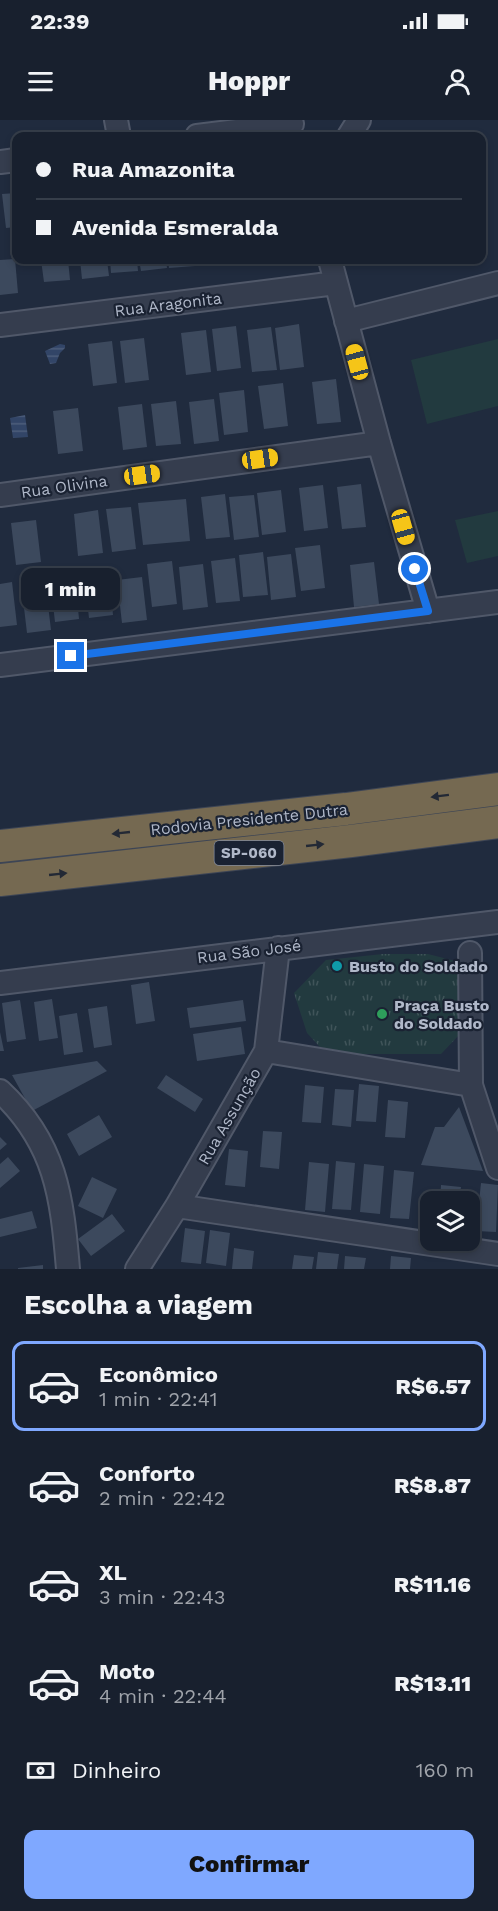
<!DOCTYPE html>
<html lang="pt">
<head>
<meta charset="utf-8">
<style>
	:root { --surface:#18202e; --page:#252d3a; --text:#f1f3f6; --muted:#9fa3aa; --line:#363e4a; --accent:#7fa8ff }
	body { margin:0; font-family:"Work Sans",sans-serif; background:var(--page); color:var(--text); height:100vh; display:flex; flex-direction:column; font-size:22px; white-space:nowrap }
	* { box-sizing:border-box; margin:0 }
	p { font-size:20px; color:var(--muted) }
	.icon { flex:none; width:33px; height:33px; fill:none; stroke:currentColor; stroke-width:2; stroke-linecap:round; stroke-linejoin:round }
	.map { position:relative; height:1149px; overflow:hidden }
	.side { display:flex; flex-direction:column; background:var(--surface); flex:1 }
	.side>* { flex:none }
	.guide { position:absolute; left:12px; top:12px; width:474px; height:132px; border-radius:12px; box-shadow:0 3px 9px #0003,0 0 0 2px var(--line); display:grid; align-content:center; height:132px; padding:0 24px; background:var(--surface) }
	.controls { position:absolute; left:420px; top:1071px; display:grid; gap:12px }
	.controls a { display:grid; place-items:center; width:60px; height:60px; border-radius:12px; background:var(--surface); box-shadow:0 3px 9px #0003,0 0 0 2px var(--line); font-size:30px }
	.end { position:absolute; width:27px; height:27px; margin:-14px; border:8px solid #1a73e8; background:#fff; box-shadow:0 0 0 3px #fff }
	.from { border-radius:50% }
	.bubble { position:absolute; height:42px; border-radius:12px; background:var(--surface); box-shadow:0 3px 9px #0003,0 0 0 2px var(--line); font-size:20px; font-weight:800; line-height:42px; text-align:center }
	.car { position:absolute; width:18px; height:36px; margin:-18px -9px; border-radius:8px; box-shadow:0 0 4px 2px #0007; background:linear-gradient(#f5c518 24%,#345 0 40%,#f5c518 0 76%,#345 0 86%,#f5c518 0) }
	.guide b { display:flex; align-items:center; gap:21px; height:57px; font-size:22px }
	.guide b+b { border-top:2px solid var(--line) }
	.guide i { width:15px; height:15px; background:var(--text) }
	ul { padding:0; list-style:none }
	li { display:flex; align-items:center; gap:18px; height:90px; margin:0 12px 9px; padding:0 12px; border:3px solid transparent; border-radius:12px }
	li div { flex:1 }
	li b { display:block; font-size:22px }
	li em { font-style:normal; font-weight:800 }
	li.on { border-color:var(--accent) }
	li>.icon { width:54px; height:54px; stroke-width:1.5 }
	h2 { padding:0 24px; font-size:27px; line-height:72px }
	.pay { display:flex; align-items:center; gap:15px; height:66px; padding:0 24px; font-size:22px }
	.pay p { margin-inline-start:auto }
	.cta { display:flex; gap:12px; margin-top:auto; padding:12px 24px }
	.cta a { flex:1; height:69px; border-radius:12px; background:var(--accent); color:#111; font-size:24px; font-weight:800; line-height:69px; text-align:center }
	.status { display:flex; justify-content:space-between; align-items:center; height:42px; padding:0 30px; background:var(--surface); direction:ltr }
	.status svg { height:16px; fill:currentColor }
	header { display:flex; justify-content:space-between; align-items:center; height:78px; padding:0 24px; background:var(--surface); font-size:27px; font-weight:800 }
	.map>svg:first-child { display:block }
</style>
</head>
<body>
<div class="status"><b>22:39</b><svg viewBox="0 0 49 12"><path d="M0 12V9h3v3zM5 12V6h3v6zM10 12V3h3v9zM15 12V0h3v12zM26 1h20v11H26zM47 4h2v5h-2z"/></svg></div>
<header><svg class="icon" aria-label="menu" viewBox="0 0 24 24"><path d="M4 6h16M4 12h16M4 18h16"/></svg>Hoppr<svg class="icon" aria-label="person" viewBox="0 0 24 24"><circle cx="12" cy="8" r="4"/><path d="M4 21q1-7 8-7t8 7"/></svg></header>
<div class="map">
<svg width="498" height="1149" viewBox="0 0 498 1149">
	<defs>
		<pattern id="grass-tufts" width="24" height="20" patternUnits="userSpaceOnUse" patternTransform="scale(1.5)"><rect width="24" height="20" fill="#223a3f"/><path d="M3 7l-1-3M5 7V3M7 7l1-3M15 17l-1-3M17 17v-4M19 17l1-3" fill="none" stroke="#405459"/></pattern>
		<pattern id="water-rules" width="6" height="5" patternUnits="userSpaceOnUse" patternTransform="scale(1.5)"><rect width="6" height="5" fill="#324567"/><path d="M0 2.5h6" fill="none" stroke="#4d5e7b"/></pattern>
	</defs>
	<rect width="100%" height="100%" fill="#202b3e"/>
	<path fill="url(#grass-tufts)" d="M383,834H428L459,842L462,912L441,934H355L320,927L307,913L294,873L326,840Z"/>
	<path fill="#223a3f" d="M498,219V286L427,304L411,240Z
		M498,391V436L467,443L455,400Z"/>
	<path fill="url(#water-rules)" d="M60,224L65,225V228L60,233L56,243L50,244L45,231Z
		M25,295L28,317L13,318L10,298Z"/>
	<path fill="#3c495d" d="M16,73V107L6,108L2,74Z
		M15,139L18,173L0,175V140Z
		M41,140H68L70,160L44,162Z
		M80,140H107L109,156L82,159Z
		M110,140H137L138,151L111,153Z
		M139,140H166L167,148L141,151Z
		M168,140H195V146L169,148Z
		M204,140H225V141L204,143Z
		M299,204L304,247L280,250L275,208Z
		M236,206L241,248L217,251L212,209Z
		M271,207L277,250L252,252L247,210Z
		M206,210L211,252L186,255L181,213Z
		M144,218L149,260L125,263L120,221Z
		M112,221L117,263L93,266L88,224Z
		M336,259L341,302L317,304L312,262Z
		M283,263L288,306L264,309L258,266Z
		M244,270L248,312L224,315L219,273Z
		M214,279L219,321L194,324L189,282Z
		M176,281L181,324L156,326L151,284Z
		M142,284L147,327L123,330L118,287Z
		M78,288L83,331L58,334L53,291Z
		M361,364L366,407L342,409L337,367Z
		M323,365L328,408L304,411L299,368Z
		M281,370L286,412L262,415L257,373Z
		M225,374L230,417L206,419L201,377Z
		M254,375L259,417L234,420L229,377Z
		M186,379L190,421L143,425L138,383Z
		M131,387L136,429L112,432L106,389Z
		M98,390L103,433L78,436L74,394Z
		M36,400L41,442L16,445L11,403Z
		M320,425L325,468L301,471L295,428Z
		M263,432L268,475L243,477L239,435Z
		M291,434L296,477L271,480L267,437Z
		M235,438L240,481L216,483L211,441Z
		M172,441L177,484L152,487L147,444Z
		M374,442L379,484L354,487L350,445Z
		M203,444L208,487L183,490L179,447Z
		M109,453L113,495L89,498L84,456Z
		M75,456L79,499L55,502L50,459Z
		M142,457L147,500L122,503L117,460Z
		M12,462L17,505L0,507V464Z
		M46,468L51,510L27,513L22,471Z
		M149,862L155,901L136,904L131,865Z
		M52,879L58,918L39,921L34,882Z
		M20,880L26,919L7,922L2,883Z
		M243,880L246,901L190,908L187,888Z
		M107,886L112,925L94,928L88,889Z
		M77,893L83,932L64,935L59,896Z
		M241,907L245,934L197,941L193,914Z
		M0,912L4,931H0Z
		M97,941L107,951L32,991L12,955Z
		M166,955L203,979L195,992L157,968Z
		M359,964L379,966L376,1002L356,1001Z
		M305,965L324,967L321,1003L302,1002Z
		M335,969L354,970L351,1007L332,1005Z
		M388,980L408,982L405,1018L385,1017Z
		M459,987L483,1051L421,1045L435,1007H444Z
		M99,995L112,1017L79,1036L67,1014Z
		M263,1011L282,1012L279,1049L260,1047Z
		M0,1017L7,1024L0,1030Z
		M229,1029L248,1031L245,1067L225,1065Z
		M8,1037L20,1051L0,1068V1044Z
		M336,1041L355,1043L351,1090L332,1089Z
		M309,1042L329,1044L325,1092L305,1090Z
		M364,1044L384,1046L380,1094L360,1092Z
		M394,1050L414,1052L409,1099L390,1098Z
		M92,1057L117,1069L103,1098L78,1086Z
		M481,1063L498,1065L496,1112L476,1111Z
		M441,1065L461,1067L459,1082H440Z
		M32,1091L37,1108L0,1117V1099Z
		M112,1094L125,1111L91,1136L78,1119Z
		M185,1108L205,1111L201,1144L181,1142Z
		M210,1110L230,1113L226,1146L206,1143Z
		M234,1128L254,1131L252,1149H232Z
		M318,1132L339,1134L337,1149H316Z
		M294,1135L314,1137L312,1149H292Z
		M345,1136L366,1138L364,1149H344Z
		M391,1136L411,1138L410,1149H390Z
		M43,1145V1149H18V1148Z"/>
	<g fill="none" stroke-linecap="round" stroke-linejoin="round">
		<g stroke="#505869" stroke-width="26">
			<path id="minor" d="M116,0L119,16
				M197,16L292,4
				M349,16L359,0
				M0,42L16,40
				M330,140L379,323L428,491
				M346,201L498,163
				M0,205L336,163
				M0,375L379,323
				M0,545L498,482
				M470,833L471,965L498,1048
				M0,863L498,802
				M266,931L471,965
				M0,971C56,1023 62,1077 68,1149
				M177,1086L498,1134
				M137,1149L177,1086L266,931L278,828"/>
		</g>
		<g stroke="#3d4555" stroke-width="34">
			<path id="highway" d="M0,726L346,689L498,669
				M0,760L351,721L498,702"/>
		</g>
		<use href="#minor" stroke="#353d4e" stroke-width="22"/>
		<use href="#highway" stroke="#756951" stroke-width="32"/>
	</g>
	<defs><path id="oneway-solid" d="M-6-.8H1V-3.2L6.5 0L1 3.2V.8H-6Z" transform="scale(1.5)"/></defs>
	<g fill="#232935">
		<use href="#oneway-solid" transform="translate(440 676) rotate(173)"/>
		<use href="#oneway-solid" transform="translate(121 713) rotate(174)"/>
		<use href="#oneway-solid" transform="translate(315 725) rotate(-6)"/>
		<use href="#oneway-solid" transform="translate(58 754) rotate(-6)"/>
	</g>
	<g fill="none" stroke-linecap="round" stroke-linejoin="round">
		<path stroke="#1a73e8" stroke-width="8" d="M71,536L428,491L415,449"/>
	</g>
	<circle fill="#0f9aa8" stroke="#1a2232" stroke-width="2" cx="337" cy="846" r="6"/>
	<circle fill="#2e9e5b" stroke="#1a2232" stroke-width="2" cx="382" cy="894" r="6"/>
	<g text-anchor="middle" stroke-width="4.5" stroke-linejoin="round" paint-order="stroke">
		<rect fill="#1a2232" stroke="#838b9c" stroke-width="1.5" x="214.5" y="721" width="69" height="24" rx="4.5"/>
		<g font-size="15" font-weight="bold" fill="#b0b8c9">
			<text x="249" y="738">SP-060</text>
		</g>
		<g font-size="16" fill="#b0b8c9" stroke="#1a2232">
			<text transform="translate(168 184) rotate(-7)" y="6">Rua Aragonita</text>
			<text transform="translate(64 366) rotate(-8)" y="6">Rua Olivina</text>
			<text transform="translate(249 699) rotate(-6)" y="6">Rodovia Presidente Dutra</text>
			<text transform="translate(249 831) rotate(-7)" y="6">Rua São José</text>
			<text transform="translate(229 996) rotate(-60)" y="6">Rua Assunção</text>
		</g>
		<g font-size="16" font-weight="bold" fill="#b0b8c9" stroke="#1a2232" text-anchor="start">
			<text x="349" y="852">Busto do Soldado</text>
			<text x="394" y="891">Praça Busto<tspan x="394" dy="18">do Soldado</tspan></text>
		</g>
	</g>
</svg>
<div class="controls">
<a><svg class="icon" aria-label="layers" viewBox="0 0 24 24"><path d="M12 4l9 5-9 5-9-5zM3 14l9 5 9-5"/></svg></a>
</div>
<i class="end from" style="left:415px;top:449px"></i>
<i class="end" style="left:71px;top:536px"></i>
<div class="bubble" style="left:21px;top:448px;width:99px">1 min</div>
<i class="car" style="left:357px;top:242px;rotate:345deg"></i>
<i class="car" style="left:260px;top:339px;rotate:82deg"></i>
<i class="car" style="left:142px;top:355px;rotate:82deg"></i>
<i class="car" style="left:403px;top:407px;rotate:164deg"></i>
<div class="guide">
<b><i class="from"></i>Rua Amazonita</b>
<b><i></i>Avenida Esmeralda</b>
</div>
</div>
<section class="side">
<h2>Escolha a viagem</h2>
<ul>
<li class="on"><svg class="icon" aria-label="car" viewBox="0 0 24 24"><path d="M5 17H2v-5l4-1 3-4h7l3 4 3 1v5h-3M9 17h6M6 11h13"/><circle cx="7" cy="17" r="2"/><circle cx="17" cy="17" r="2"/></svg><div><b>Econômico</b><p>1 min · 22:41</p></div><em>R$6.57</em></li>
<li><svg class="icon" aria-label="car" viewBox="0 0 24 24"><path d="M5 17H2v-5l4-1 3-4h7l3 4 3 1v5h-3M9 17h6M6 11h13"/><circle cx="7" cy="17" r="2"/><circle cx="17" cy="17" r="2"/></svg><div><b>Conforto</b><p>2 min · 22:42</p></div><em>R$8.87</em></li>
<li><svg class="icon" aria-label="car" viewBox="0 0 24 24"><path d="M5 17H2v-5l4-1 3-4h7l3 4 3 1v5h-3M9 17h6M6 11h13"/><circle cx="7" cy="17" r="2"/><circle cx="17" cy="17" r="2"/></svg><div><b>XL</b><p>3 min · 22:43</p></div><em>R$11.16</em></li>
<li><svg class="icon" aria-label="car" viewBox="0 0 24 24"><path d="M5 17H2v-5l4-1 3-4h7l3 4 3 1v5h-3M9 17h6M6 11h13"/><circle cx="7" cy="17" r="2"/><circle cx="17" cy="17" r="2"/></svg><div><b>Moto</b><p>4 min · 22:44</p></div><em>R$13.11</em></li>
</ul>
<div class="pay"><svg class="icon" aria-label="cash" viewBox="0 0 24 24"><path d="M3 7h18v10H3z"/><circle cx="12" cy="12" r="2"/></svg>Dinheiro<p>160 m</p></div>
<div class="cta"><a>Confirmar</a></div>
</section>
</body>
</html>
